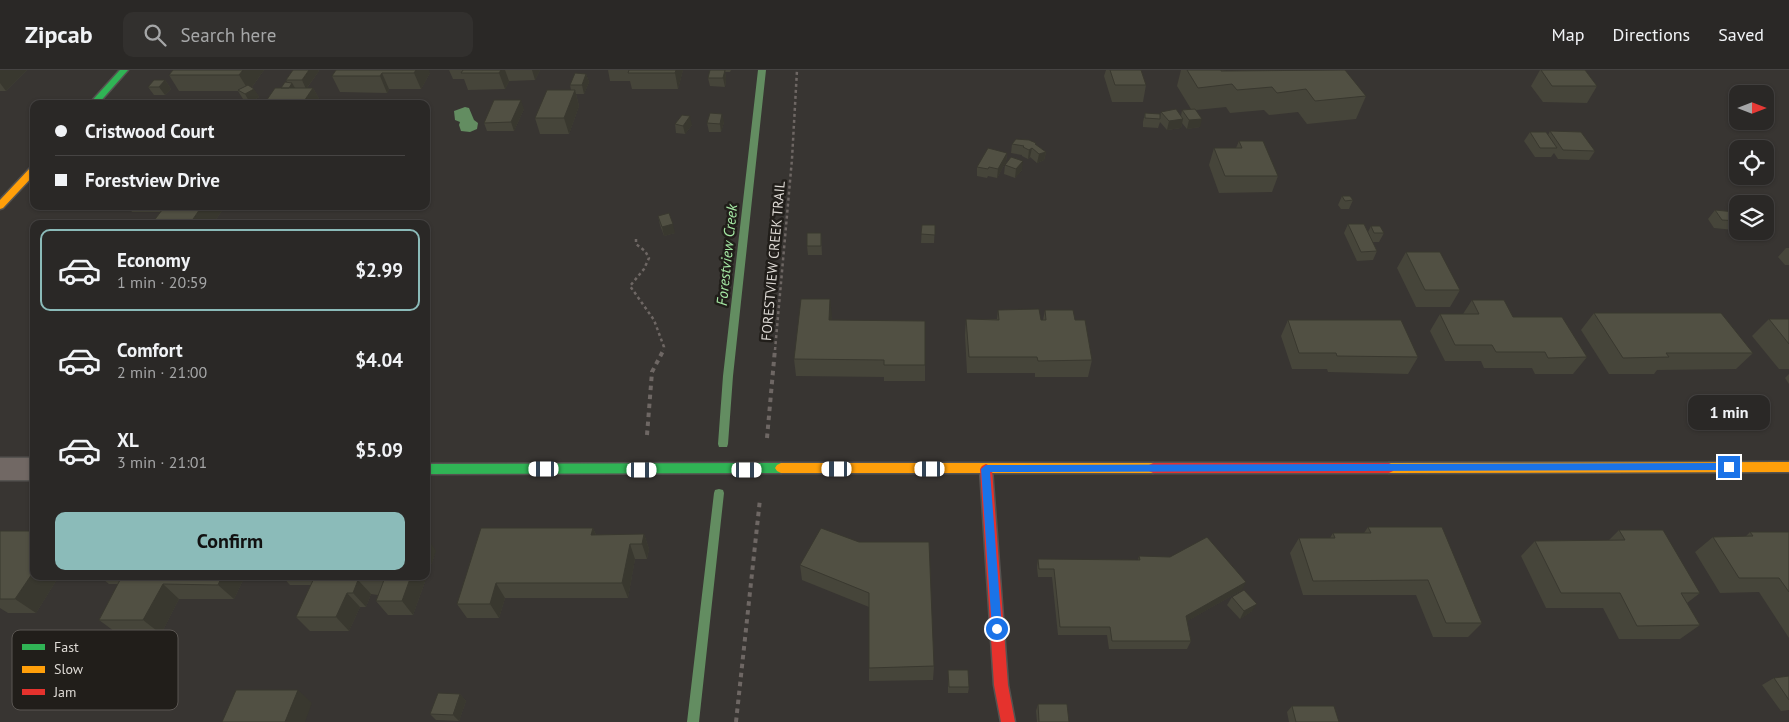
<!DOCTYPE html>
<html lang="en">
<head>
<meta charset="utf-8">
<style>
	:root { --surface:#2a2826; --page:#32302e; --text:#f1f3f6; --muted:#a5a6a7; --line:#464443; --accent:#8bbbb9 }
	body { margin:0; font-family:"PT Sans",sans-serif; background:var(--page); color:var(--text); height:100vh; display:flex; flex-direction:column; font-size:19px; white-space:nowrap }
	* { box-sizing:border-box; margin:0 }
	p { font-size:16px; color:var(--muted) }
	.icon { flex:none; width:28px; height:28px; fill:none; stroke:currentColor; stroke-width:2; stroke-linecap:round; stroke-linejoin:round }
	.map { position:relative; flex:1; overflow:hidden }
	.details { position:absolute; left:30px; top:150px; width:400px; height:360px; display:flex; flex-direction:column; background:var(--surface); border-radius:10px; box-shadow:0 1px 4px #0004,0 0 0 1px var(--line) }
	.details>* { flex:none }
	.top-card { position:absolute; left:30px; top:30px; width:400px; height:110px; border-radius:10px; box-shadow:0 1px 4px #0004,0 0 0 1px var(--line); display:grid; align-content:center; height:110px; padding:0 25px; background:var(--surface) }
	.needle { width:32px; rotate:90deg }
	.buttons { position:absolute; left:1729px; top:15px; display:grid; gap:10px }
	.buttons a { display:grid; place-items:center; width:45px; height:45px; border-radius:10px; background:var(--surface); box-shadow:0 1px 4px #0004,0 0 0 1px var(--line); font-size:25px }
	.end { position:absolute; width:22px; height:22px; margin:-11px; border:6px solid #1a73e8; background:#fff; box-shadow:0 0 0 2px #fff }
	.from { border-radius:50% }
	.bubble { position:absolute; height:35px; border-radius:10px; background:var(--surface); box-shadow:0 1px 4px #0004,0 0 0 1px var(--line); font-size:16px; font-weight:700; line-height:35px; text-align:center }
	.car { position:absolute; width:15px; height:30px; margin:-15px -8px; border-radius:6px; box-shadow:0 0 4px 1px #0007; background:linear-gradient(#fff 24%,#345 0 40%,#fff 0 76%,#345 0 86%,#fff 0) }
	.top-card b { display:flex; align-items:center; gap:18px; height:48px; font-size:19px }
	.top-card b+b { border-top:1px solid var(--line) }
	.top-card i { width:12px; height:12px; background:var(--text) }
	ul { padding:9px 0 0; list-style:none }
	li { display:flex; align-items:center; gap:15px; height:82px; margin:0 10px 8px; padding:0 15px; border:2px solid transparent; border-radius:10px }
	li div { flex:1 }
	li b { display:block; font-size:19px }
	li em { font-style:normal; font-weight:700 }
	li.current { border-color:var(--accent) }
	li>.icon { width:45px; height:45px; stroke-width:1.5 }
	.button { display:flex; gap:10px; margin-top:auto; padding:10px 25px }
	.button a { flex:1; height:58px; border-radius:10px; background:var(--accent); color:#111; font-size:20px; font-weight:700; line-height:58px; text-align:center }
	header { display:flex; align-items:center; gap:30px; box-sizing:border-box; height:70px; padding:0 25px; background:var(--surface); border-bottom:1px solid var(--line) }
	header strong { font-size:24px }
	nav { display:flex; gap:28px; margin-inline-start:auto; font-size:18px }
	.search { width:350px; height:45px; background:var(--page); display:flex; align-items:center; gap:12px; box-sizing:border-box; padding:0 18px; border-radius:10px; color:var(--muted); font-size:19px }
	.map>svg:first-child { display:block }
</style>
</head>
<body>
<header>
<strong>Zipcab</strong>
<div class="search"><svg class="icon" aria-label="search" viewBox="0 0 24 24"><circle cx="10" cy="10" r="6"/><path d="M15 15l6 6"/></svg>Search here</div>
<nav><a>Map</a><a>Directions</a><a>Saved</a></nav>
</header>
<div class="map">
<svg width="1789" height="652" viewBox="0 0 1789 652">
	<rect width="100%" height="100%" fill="#383532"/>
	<path fill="#638d61" d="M465,37L469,38L474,50L478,53L477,59L470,62L461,61L459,55L460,52L455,50L454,41Z"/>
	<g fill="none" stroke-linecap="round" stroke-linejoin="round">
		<path fill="#638d61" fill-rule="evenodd" d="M758,0H766L733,306L728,374L727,377H719L718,374L723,306Z
			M719,419L723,420L724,423L699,652H687L714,423L715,420Z"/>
		<g stroke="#555350" stroke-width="3">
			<path id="street" d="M0,388H34V410H0Z"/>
		</g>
		<g stroke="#555350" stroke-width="3">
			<path id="fast" d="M120,0H128L98,34H89Z
				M781,393L785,395L787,398L785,401L781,403L426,404V394Z"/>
		</g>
		<g stroke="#555350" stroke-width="3">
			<path id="slow" d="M34,96V105L3,138L0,139V130L31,97Z
				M1789,392V402L1389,403L1385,401L1383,398L1385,395L1389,393Z
				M781,393H1153L1157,395L1159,398L1157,401L1153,403H781L777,401L775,398L777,395Z"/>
		</g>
		<g stroke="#555350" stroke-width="3">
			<path id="jam" d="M1153,393H1389L1393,395L1395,398L1393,401L1389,403H1153L1149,401L1147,398L1149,395Z
				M986,394L990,396L992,399L1008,615L1015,652H1001L994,615L980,399L982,396Z"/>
		</g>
		<path stroke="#6e6764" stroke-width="2.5" stroke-dasharray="3 3" stroke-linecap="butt" d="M636,169V174L645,181L649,188L644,199L630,216L654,250L664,277L663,280
			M775,280L792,89L797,0"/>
		<path stroke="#6e6764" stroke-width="4" stroke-dasharray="4.5 4.5" stroke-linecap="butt" d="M647,365L652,302L664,279
			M767,368L775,279
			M736,652L760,429"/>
		<use href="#street" fill="#716864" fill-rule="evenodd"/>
		<use href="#fast" fill="#30b455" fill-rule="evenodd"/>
		<use href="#slow" fill="#ff9f0a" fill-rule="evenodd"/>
		<use href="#jam" fill="#e5322d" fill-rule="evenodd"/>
	</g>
	<path fill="#46453a" d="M0,0H27L6,21H0Z
		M173,0H264L252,17L259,27L250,33L243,29L238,21H179L169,5Z
		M293,0H318L319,1L307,18H313L322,34H264L287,12L286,10Z
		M336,0L430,3L421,19H389L387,23L340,22L332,6Z
		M449,0H540L535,10L509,11L505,19L468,20L464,9H453Z
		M608,0H683L678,19H632L630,11H610Z
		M710,0H731L730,2H725L726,9L725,17L710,16L708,8Z
		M1106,0H1141L1146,15L1143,32H1112L1104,6Z
		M1181,0H1221L1366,26L1356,49L1307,54L1298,42L1269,45L1264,40L1230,43L1226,37L1196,40L1200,57L1187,59L1182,53L1181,58L1167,60L1160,52L1158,58L1143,57V52L1145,43L1160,47L1161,42L1181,46L1182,40L1191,39L1177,16Z
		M1540,0H1585L1597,16L1587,33L1543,32L1531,16Z
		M586,4L589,12L584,24H576L579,36L569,64H540L535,48L571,20L570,15Z
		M165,10L171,19L165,25H154L148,17Z
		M524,39L514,61H487L484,53Z
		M724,52L721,62H709L707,53Z
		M675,54L692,55L685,64L676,63Z
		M1550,61L1595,81L1589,90L1558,89L1554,83L1551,87H1535L1524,71L1530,62L1548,65Z
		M1239,71L1278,106L1272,122L1219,123L1209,95L1214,78H1236Z
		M1036,73V75L1046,82L1044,90L1037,93L1030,87L1028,89L1022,86V85L1011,83L1012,74Z
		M1007,83L1006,92L997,108L988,106L987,108L977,106V97Z
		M1005,95L1022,100L1015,108L1004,104Z
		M1342,126L1353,130L1349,139H1341L1338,135Z
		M116,136H225L213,154H154L153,152L161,142H132L130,139H119Z
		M1715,140L1738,145V156L1734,160L1714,158L1708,149Z
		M658,146L675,163L664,166L660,155Z
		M1348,154L1368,162L1371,156L1384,163L1379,172H1372L1377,181L1373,190L1357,191L1344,163Z
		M922,155H935L934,173H921Z
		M821,163L822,185H808L807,176Z
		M1786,178H1789V195H1785L1778,187Z
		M1406,182L1460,220L1450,237H1416L1397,198Z
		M1472,230L1513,247L1587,287L1573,304H1535L1532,298H1484L1481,291H1445L1430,261L1440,244H1463Z
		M998,240L1041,250H1043L1045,240L1075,250L1092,290L1088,307H1035V303H967L965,265L966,249H997Z
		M1594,243L1753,283L1736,299L1657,300L1654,304H1609L1581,260Z
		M832,246L831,250L925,295V311H884V307L796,306L794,289Z
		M1769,249H1789V299H1779L1752,266Z
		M1288,250L1418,287L1408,304L1328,302L1327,299H1292L1281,266Z
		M1789,304V314L1785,308Z
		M1368,457L1482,553L1468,567H1433L1416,525H1303L1290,483L1299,468H1330L1333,463H1364Z
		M593,458L596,465L644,464L649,479L647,489H635L628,528H505L499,548H467L457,534Z
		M1619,460L1700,523L1687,533L1700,555L1680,569H1619L1603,538H1546L1521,486L1535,471L1609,470Z
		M0,461L34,506H59L36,543H8L0,538Z
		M1750,462H1789V568L1759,522L1720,523L1695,482L1713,467H1745Z
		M859,472L934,596L933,610L869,611V537L802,510L800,495Z
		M436,481L413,545H388L376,531L378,525L371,524L366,537H360L349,561H310L296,547L311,515H290L282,506H426Z
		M1139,486L1242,520L1187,551L1191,571L1187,579H1109L1107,565H1058L1052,507H1038L1037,497L1038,489L1138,490Z
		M99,506H245L234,529H179L161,564H118L99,550L118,514H109Z
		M1232,527L1252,541L1240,549L1227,535Z
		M948,600L969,617L968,623H948Z
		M1789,606V640L1781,641L1762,615L1774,608Z
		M460,624L466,631L459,651L436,650L430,644Z
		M1038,634L1069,652H1037L1036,641Z
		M1292,636L1339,652H1289L1287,642Z"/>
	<path fill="#39382f" d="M0,0H27L6,21L0,13Z
		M243,0H264L249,21L239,5Z
		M309,0H318L319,1L306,19L302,10Z
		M416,0H429L430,3L421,19L414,3Z
		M501,0H505L509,11L505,19L499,3Z
		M532,0H540L535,10Z
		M676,0H683L678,19L675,3Z
		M725,0L726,9L725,17L723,8Z
		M382,3L389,19L387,23L380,6Z
		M586,4L589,12L584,24L582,15Z
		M165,10L171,19L165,25L159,17Z
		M292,13L297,21L285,22Z
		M313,18L322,34H302Z
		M254,19L259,27L250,33L245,24Z
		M575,20L579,36L569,64L564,48Z
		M521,30L524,39L514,61L511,52Z
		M722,44L724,52L721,62L720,54Z
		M690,46L692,55L685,64L683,56Z
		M1183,49L1181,58L1167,60L1169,51Z
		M1202,49L1200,57L1187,59L1189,50Z
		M1032,78L1030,87L1028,89L1029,80Z
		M1046,82L1044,90L1037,93L1039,84Z
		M1007,83L1006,92L997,108L998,99Z
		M1023,91L1022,100L1015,108L1016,99Z
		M202,136H225L213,154H192L191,152Z
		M673,154L675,163L664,166L662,157Z
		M830,229L832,246L830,267L829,250Z
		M593,458L599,473L591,465Z
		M644,464L649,479L647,489L642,474Z
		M426,466L436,481L413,545L402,531L411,506H426Z
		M630,474L635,489L628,528L622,513Z
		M34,501V506H59L36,543L15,529Z
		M222,506H245L234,529L218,515Z
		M358,510L371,524L366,537L353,523Z
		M1246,512L1242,520L1182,554L1186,546Z
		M496,513L505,528L499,548L490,534Z
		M163,514L179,529L161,564L143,550Z
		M347,523L360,537L349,561L336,547Z
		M1257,534L1252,541L1240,549L1244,541Z
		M298,620L312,633L305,652H285Z
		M460,624L466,631L459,651L453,645Z"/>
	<path fill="#515043" stroke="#39382f" d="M173,0H243L239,5H169Z
		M293,0H309L302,10H286Z
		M336,0H416L414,3H382L380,6H332Z
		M463,0H501L499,3H461Z
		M629,0H676L675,3H628Z
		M710,0H725L723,8H708Z
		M1110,0H1141L1146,15H1115Z
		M1187,0H1221V1L1345,0L1366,26L1315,31L1306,19L1277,23L1272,17L1237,20L1232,14L1198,18Z
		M1541,0H1585L1597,16H1552Z
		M575,3L586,4L582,15H570Z
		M154,10H165L159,17H148Z
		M285,12L292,13L289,18H281Z
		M248,15L254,19L245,24L238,20Z
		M275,18H313L302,34H264Z
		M547,20H575L564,48H535Z
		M494,30H521L511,52L484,53Z
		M1176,39L1183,49L1169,51L1161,42Z
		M1195,39L1202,49L1189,50L1182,40Z
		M710,43L722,44L720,54L707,53Z
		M1145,43L1160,44V49L1145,48Z
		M682,45L690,46L683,56L675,54Z
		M1550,61L1581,62L1595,81L1563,80Z
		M1530,62H1546L1557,78H1540Z
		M1016,69L1029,70L1036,73L1035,74L1046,82L1039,84L1032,78L1029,80L1023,77L1024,76L1012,74Z
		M1239,71H1263L1278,106H1225L1214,78H1242Z
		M988,78L1007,83L998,99L989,97L988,99L977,97Z
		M1011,87L1023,91L1016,99L1005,95Z
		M1342,126H1350L1353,130L1345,131Z
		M165,136H202L191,152H153Z
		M1715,140L1735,142L1738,145V151L1722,150Z
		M669,143L673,154L662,157L658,146Z
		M1348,154H1364L1377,181L1361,182Z
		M922,155H935V165L921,164Z
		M1371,156H1380L1384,163H1374Z
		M807,163H821V176H807Z
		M1406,182H1440L1460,220H1425Z
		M801,229H830L829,250L925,251V295H884V290L794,289Z
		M1472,230H1504L1513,247H1562L1587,287L1548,288L1545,282H1496L1492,275H1455L1440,244H1479Z
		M1039,239L1041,250H1046L1045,240H1073L1075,250H1085L1092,290L1038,291L1037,287H969L966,249L999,250L998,240Z
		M1594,243H1721L1753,283H1666L1669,287L1623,288Z
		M1769,249H1789V274Z
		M1288,250H1401L1418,287L1337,286L1336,283H1299Z
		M1368,457H1442L1482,553H1446L1428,510L1313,511L1299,468H1335L1333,463H1371Z
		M481,458H593L591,465L644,464L642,474H630L622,513H496L490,534H457Z
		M821,458L859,472H929L934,596L869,598V523L800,495Z
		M1619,460H1663L1700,523H1681L1700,555L1637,556L1620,523H1561L1535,471L1625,470Z
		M0,461H34V501L15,529H0Z
		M1750,462H1789V522L1779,508H1739L1713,467L1753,466Z
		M1207,467L1246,512L1186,546L1191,571H1112L1110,557H1060L1054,499H1039L1038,489L1140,490L1139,486L1170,487Z
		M127,506H222L218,515L163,514L143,550H99L120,510H125Z
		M315,506H411L402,531H376L384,510H358L353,523H347L336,547H296Z
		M1244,520L1257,534L1244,541L1232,527Z
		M948,600H968L969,617H949Z
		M1789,606V630L1774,608Z
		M236,620H298L285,652H222Z
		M438,623L460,624L453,645L430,644Z
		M1038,634H1067L1069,652H1039Z
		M1292,636H1334L1339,652H1296Z"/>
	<path fill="#1a73e8" d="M1729,393L1733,397L1729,400L990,402L1002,559L997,563L992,559L981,399L986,395Z"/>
	<g text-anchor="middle" stroke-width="5" stroke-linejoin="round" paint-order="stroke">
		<g font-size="14" fill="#dedad5" stroke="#211e1a">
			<text transform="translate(773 191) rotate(-85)" y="5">FORESTVIEW CREEK TRAIL</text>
		</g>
		<g font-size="15" font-style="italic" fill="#a5e9a4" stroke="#211e1a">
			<text transform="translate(727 185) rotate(-84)" y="5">Forestview Creek</text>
		</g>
	</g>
	<rect x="12" y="560" width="166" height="80" rx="8" fill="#211e1a" stroke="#5a5652" stroke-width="1"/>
	<rect x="22" y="574" width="23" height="6" fill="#30b455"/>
	<rect x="22" y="596" width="23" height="7" fill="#ff9f0a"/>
	<rect x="22" y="619" width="23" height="6" fill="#e5322d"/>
	<g font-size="14" fill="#dedad5">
		<text x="54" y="582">Fast</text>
		<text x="54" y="604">Slow</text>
		<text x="54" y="627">Jam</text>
	</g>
</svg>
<div class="buttons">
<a><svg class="needle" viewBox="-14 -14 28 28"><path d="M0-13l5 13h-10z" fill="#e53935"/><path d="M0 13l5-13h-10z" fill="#a5a6a7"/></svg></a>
<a><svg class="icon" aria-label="locate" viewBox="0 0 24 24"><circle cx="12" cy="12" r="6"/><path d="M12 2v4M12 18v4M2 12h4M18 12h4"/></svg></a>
<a><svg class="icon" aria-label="layers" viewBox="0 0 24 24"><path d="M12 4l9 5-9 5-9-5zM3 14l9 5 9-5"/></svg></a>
</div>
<i class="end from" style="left:997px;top:559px"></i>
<i class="end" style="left:1729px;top:397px"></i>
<div class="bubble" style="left:1688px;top:325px;width:82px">1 min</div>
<i class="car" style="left:544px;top:399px;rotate:270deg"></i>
<i class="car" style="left:837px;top:399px;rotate:270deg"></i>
<i class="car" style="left:930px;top:399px;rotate:270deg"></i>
<i class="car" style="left:642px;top:400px;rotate:90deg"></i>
<i class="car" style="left:747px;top:400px;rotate:90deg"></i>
<div class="top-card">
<b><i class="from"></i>Cristwood Court</b>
<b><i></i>Forestview Drive</b>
</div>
<section class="details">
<ul>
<li class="current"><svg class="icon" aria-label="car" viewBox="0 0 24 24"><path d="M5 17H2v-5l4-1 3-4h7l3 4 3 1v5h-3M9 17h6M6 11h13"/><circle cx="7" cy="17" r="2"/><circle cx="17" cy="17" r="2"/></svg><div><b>Economy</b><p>1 min · 20:59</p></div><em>$2.99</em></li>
<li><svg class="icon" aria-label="car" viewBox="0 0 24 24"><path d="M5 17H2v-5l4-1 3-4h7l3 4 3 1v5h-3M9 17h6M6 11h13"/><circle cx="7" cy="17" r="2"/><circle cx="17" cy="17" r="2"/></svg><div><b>Comfort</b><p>2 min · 21:00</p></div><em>$4.04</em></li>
<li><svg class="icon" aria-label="car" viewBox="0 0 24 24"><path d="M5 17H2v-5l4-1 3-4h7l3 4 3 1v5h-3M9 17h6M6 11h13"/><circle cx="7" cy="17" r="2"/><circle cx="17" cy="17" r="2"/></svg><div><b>XL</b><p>3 min · 21:01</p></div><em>$5.09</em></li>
</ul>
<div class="button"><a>Confirm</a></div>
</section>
</div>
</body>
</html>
